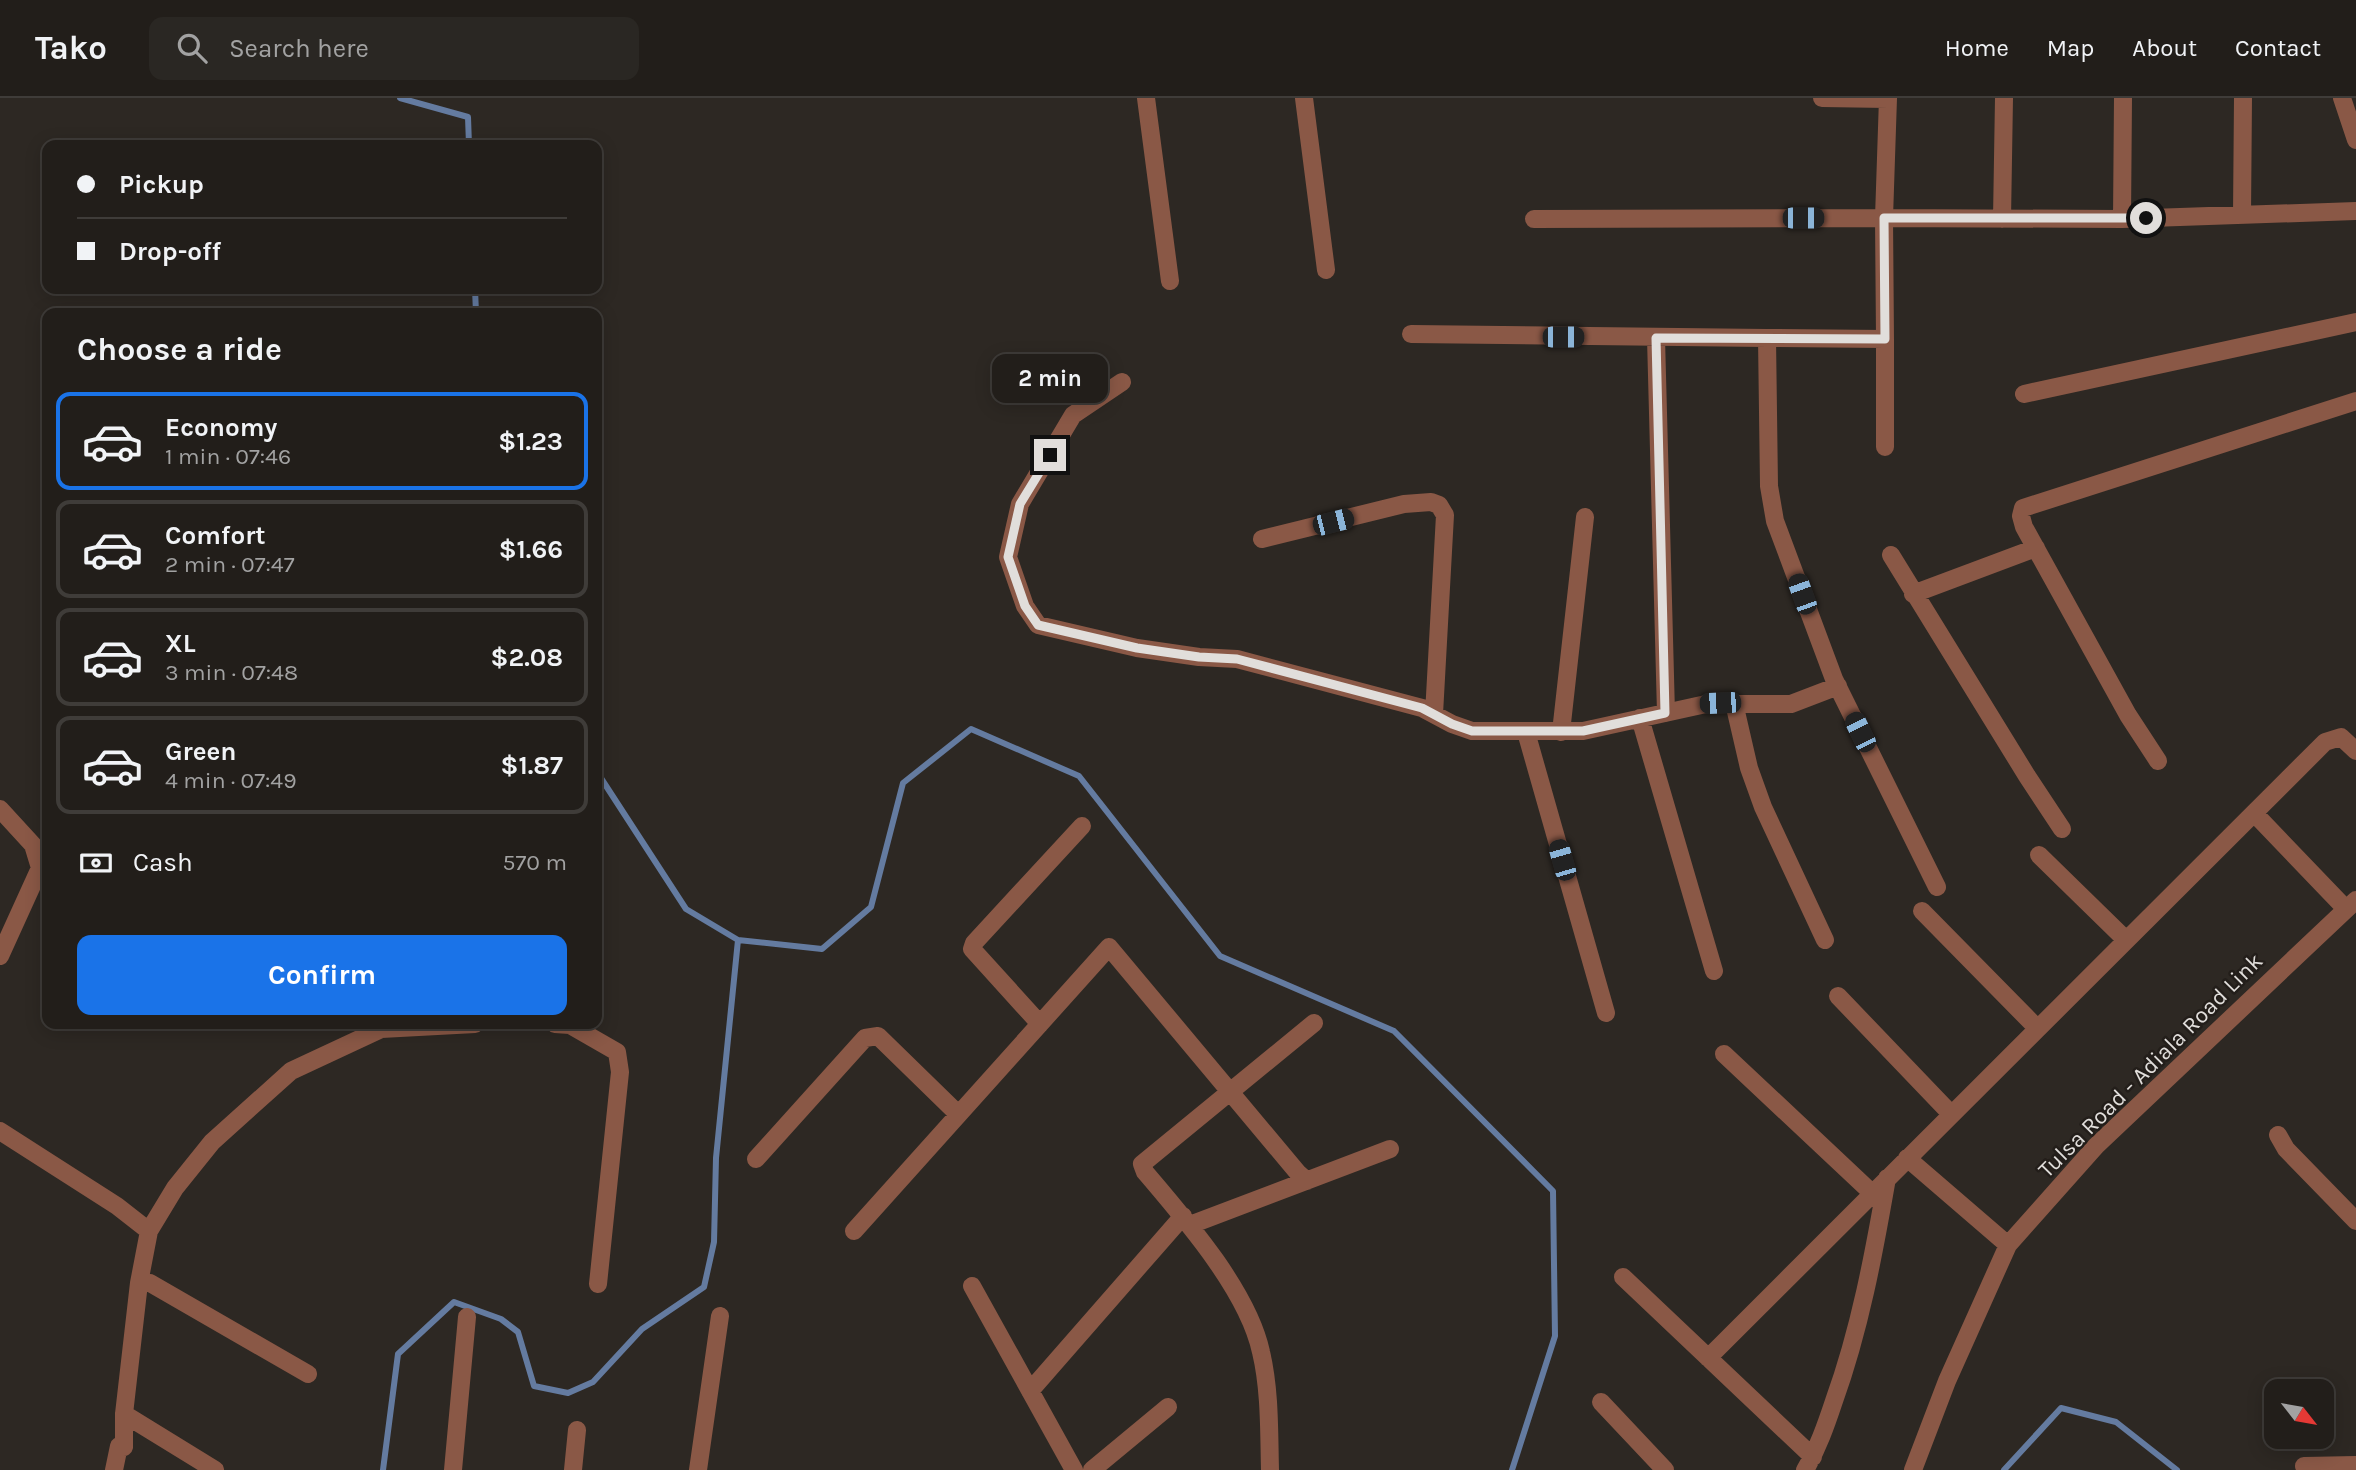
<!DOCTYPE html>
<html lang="en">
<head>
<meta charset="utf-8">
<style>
	:root { --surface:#221e1a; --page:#2a2723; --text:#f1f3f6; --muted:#a2a2a2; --line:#3f3c39; --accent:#1a73e8 }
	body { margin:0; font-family:Karla,sans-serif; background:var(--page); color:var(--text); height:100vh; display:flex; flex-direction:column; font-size:26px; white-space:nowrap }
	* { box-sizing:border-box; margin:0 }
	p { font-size:23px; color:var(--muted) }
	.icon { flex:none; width:38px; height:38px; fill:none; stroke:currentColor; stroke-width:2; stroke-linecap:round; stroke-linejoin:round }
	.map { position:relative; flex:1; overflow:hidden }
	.sheet { position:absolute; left:42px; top:210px; width:560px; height:721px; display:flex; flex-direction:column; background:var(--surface); border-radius:14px; box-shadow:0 4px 18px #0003,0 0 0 2px var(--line) }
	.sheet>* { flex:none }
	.banner { position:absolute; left:42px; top:42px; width:560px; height:154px; border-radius:14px; box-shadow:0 4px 18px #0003,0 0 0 2px var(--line); display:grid; align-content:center; height:154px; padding:0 35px; background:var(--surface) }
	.needle { width:46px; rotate:121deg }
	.controls { position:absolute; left:2264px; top:1281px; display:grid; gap:14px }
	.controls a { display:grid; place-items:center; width:70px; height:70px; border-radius:14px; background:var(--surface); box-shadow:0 4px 18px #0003,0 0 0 2px var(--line); font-size:35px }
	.end { position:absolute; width:32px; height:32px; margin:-16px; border:9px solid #e1dedb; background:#111; box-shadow:0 0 0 4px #111 }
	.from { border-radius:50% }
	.bubble { position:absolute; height:49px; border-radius:14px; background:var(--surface); box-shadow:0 4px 18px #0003,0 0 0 2px var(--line); font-size:23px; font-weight:700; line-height:49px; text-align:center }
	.car { position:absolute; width:21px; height:42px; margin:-21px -10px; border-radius:9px; box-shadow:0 0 5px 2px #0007; background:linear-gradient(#222 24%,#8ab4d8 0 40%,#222 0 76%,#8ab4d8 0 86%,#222 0) }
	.banner b { display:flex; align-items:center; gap:24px; height:66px; font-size:26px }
	.banner b+b { border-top:2px solid var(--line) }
	.banner i { width:18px; height:18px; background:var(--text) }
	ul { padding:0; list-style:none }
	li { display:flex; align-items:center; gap:21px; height:98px; margin:0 14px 10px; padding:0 21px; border:4px solid var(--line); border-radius:14px }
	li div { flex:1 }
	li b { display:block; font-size:26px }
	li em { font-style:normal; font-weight:700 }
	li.selected { border-color:var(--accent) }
	li>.icon { width:63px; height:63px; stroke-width:1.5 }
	h2 { padding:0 35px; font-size:32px; line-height:84px }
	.pay { display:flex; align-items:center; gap:18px; height:77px; padding:0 35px; font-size:26px }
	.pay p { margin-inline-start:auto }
	.button { display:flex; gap:14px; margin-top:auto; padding:14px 35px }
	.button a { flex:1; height:80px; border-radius:14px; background:var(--accent); color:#fff; font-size:28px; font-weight:700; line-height:80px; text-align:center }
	header { display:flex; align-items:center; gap:42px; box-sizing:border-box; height:98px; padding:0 35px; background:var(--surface); border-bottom:2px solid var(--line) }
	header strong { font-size:33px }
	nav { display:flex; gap:38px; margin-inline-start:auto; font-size:24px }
	.search { width:490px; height:63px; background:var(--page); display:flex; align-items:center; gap:18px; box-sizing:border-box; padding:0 24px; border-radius:14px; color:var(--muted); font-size:26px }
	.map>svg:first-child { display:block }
</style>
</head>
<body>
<header>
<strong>Tako</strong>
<div class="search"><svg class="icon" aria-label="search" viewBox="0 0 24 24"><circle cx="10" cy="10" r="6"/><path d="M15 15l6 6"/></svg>Search here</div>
<nav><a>Home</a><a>Map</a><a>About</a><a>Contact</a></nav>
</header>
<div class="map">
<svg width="2356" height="1372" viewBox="0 0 2356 1372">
	<rect width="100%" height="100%" fill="#2d2823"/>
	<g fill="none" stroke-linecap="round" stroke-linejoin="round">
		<path stroke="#647ba0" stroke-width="6" d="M400,0L468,19L469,47
			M475,191L476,215
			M597,674L686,811L738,842L822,851L871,809L903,685L971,631L1079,678L1220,858L1394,933L1553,1093L1555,1238L1512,1372
			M383,1372L398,1256L454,1204L501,1221L518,1234L534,1288L568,1295L593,1284L642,1231L704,1189L714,1144L716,1060L738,842
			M2004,1372L2061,1310L2116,1324L2177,1372"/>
		<path stroke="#8a5846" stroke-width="18" d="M1146,0L1170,183
			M1304,0L1326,172
			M1822,0L1888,1
			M2342,0L2356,42
			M2242,117L2243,0
			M1534,121L1884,120L1888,0
			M2002,121L2004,0
			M2122,121L2123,0
			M1411,236L1767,240
			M1656,240L1666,615
			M1885,241V349
			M1122,284L1073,317L1020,406L1008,459L1025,508L1038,527L1137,550L1199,559L1237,561L1422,610L1452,626L1472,633H1583L1706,606H1791L1838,588
			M2024,296L2356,224
			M1262,441L1404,406L1431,404L1439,407L1445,417L1434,616
			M1891,457L2027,678L2062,731
			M1913,496L2036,450
			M1734,605L1749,670L1763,709L1825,842
			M1640,620L1714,873
			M1526,634L1606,915
			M1561,634L1585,419
			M2158,663L2128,617L2024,429L2021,418L2023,410L2356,303
			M0,711L33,747L40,770L0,858
			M2254,715L2346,811
			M2039,757L2126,842
			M1937,789L1834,581L1775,423L1769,388L1767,240L1885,241L1884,120L2122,121L2356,113
			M1922,813L2037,930
			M1838,898L1951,1016
			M555,926L570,927L617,954L620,974L598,1186
			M1040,926L972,851L974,845L1082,728
			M1724,956L1872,1095
			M0,1033L117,1108L149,1133
			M2278,1037L2286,1051L2356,1123
			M1907,1060L2008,1147
			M756,1061L865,940L878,938L958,1016
			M1190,1127L1390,1051
			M854,1133L1109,849L1298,1075L1307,1083
			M1623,1179L1813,1359
			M139,1185H150L308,1276
			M972,1188L1074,1372
			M1708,1260L2325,644L2341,639L2356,653
			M1030,1293L1183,1118
			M1601,1304L1665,1372
			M124,1316L215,1372
			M2304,1368L2356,1367
			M114,1372L119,1348L124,1349V1316L139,1185L149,1133L175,1090L212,1044L291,973L381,931L475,926
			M453,1372L467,1219
			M573,1372L577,1332
			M698,1372L720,1218
			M1092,1372L1168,1309
			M1270,1372C1269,1333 1270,1292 1261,1254C1248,1193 1185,1121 1145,1074L1142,1066L1314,925
			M1805,1372C1818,1350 1826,1327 1834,1303C1860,1231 1874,1155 1887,1080
			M1913,1372L1947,1283L2008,1147L2096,1048L2356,802"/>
	</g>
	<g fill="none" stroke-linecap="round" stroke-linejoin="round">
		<path stroke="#e1dedb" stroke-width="9" d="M1050,357L1020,406L1008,459L1025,508L1038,527L1137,550L1199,559L1237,561L1422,610L1452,626L1472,633H1583L1665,615L1656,240L1885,241L1884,120H2146"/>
	</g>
	<g text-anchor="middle" stroke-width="5" stroke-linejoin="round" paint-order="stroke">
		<g font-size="23" fill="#e1dedb" stroke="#231e1a">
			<text transform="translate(2150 967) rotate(-45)" y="8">Tulsa Road - Adiala Road Link</text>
		</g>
	</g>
</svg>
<div class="controls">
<a><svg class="needle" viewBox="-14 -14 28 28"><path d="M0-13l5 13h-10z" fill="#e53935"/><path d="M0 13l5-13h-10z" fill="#a2a2a2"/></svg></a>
</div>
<i class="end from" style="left:2146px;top:120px"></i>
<i class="end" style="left:1050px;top:357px"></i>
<div class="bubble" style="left:992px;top:256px;width:116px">2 min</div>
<i class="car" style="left:1803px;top:120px;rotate:90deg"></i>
<i class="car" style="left:1563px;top:239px;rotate:90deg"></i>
<i class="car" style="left:1333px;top:424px;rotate:76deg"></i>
<i class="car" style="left:1802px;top:496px;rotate:340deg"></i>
<i class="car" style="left:1720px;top:605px;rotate:268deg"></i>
<i class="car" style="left:1860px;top:634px;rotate:334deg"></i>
<i class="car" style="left:1562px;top:762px;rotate:344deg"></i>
<div class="banner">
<b><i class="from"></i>Pickup</b>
<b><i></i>Drop-off</b>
</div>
<section class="sheet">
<h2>Choose a ride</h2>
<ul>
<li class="selected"><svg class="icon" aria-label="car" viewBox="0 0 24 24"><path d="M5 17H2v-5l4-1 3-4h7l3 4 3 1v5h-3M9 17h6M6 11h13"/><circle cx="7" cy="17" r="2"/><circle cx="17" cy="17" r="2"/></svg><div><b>Economy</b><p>1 min · 07:46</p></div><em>$1.23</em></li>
<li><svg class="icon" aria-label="car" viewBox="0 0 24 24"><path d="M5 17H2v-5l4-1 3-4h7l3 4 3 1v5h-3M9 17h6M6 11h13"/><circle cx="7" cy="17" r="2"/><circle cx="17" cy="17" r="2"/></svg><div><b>Comfort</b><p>2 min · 07:47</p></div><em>$1.66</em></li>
<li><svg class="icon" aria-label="car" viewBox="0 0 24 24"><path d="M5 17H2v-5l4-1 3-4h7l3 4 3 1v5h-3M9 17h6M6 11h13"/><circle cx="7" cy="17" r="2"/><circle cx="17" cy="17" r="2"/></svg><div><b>XL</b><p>3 min · 07:48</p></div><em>$2.08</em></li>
<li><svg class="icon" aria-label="car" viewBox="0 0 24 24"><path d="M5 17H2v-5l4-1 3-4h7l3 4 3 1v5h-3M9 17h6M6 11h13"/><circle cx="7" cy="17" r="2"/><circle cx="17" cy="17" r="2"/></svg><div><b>Green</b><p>4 min · 07:49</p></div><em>$1.87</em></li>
</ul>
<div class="pay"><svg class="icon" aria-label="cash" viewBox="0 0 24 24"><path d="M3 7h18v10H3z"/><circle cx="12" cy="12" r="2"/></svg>Cash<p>570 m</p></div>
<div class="button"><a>Confirm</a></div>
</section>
</div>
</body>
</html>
